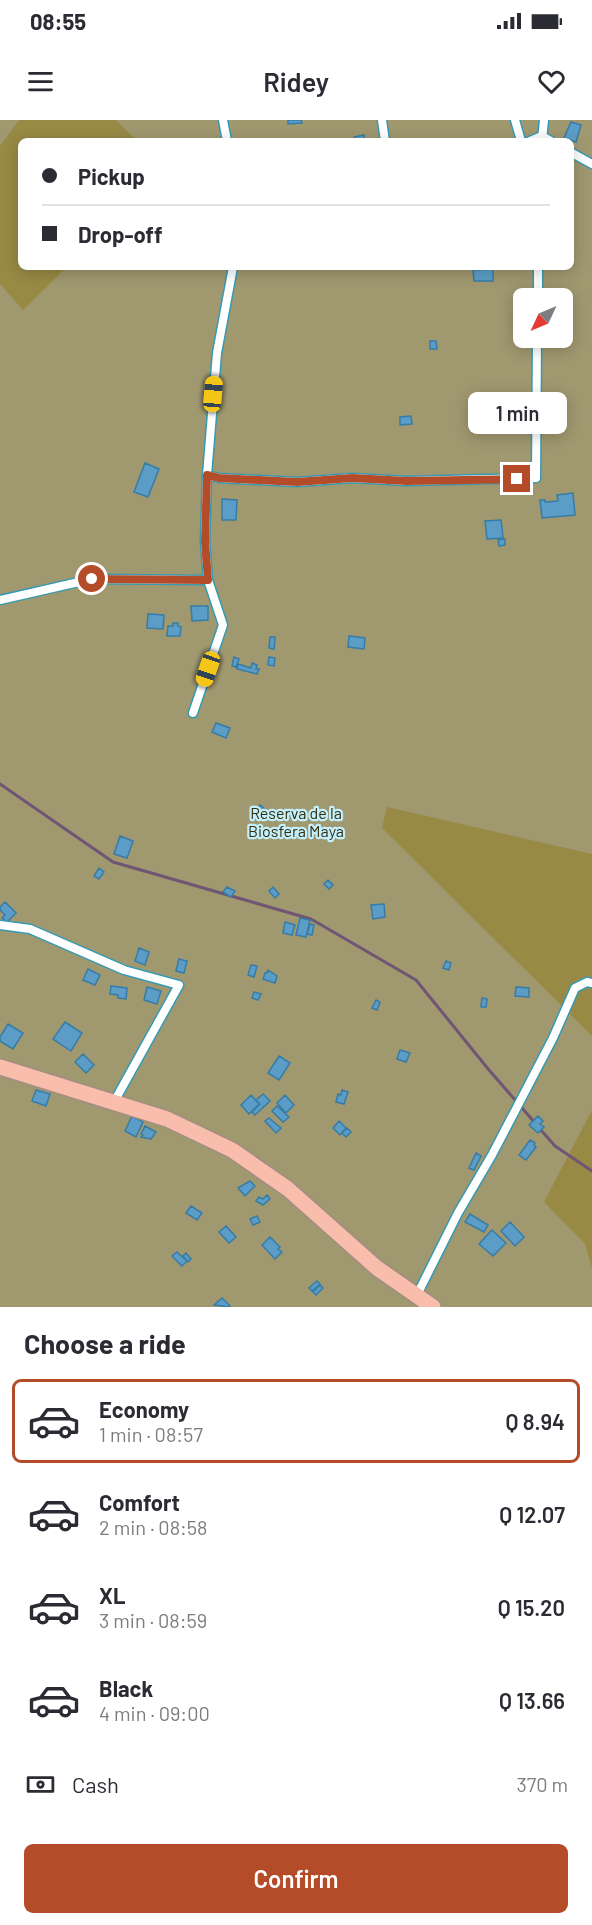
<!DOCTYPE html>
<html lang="en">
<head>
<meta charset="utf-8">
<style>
	:root { --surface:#fff; --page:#f2f2f3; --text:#2b2b33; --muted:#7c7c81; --line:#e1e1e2; --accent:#b44c29 }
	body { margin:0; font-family:Barlow,sans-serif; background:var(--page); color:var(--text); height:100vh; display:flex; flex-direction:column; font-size:22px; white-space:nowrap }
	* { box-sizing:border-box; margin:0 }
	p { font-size:20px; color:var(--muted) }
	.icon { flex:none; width:33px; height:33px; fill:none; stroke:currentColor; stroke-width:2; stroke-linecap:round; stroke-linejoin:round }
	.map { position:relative; height:1187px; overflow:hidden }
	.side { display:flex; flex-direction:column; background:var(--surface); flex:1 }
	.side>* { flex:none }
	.guide { position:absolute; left:18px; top:18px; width:556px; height:132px; border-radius:9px; box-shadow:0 3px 15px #0003; display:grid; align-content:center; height:132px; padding:0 24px; background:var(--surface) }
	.needle { width:39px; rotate:226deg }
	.buttons { position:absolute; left:513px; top:168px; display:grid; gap:12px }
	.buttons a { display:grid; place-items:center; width:60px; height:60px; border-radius:9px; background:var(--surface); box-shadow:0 3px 15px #0003; font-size:30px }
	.end { position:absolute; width:27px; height:27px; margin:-14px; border:8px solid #b44c29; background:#fff; box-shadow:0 0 0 3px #fff }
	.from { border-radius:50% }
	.bubble { position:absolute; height:42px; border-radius:9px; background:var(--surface); box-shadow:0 3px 15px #0003; font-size:20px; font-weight:600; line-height:42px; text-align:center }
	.car { position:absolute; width:18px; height:36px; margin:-18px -9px; border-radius:8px; box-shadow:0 0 4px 2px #0007; background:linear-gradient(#f5c518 24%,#345 0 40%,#f5c518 0 76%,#345 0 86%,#f5c518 0) }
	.guide b { display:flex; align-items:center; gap:21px; height:57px; font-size:22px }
	.guide b+b { border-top:2px solid var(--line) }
	.guide i { width:15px; height:15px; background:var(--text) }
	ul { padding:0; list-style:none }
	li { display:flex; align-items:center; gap:18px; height:84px; margin:0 12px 9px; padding:0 12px; border:3px solid transparent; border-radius:9px }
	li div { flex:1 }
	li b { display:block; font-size:22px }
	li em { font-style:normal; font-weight:600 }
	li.on { border-color:var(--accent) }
	li>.icon { width:54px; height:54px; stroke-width:1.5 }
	h2 { padding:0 24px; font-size:27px; line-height:72px }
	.pay { display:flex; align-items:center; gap:15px; height:66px; padding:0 24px; font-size:22px }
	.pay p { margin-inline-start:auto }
	.button { display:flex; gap:12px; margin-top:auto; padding:12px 24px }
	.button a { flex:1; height:69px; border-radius:9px; background:var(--accent); color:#fff; font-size:24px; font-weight:600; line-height:69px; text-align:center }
	.status { display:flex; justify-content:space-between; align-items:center; height:42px; padding:0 30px; background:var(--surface); direction:ltr }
	.status svg { height:16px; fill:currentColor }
	header { display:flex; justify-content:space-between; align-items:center; height:78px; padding:0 24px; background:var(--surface); font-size:27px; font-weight:600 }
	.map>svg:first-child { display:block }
</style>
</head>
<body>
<div class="status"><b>08:55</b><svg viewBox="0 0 49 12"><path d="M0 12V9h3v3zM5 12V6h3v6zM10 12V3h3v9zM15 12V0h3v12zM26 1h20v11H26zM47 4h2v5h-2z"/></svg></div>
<header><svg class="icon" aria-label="menu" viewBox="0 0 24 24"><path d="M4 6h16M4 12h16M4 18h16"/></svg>Ridey<svg class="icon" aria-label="heart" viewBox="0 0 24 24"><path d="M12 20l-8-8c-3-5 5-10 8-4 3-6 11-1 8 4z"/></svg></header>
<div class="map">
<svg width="592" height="1187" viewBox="0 0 592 1187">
	<rect width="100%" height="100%" fill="#78d6f1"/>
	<path fill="#a0986f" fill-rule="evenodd" d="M0,0H592V1187H0ZM21,21H572V147H21ZM524,178H562V218H524Z"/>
	<path fill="#988a45" d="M19,0H116L137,21H21V147H67L23,190L0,164V26Z
		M387,687L592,734V916L382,708Z
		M592,990V1148L585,1124L544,1082Z"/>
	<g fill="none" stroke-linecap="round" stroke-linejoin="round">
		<path stroke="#705575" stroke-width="3" d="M0,664L113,742L311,799L416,860L489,950L536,1004
			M540,1009L555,1026L592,1051"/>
	</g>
	<path fill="#5c9dc7" stroke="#357ca7" stroke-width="1.5" d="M288,0H301L302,3L288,4Z
		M571,2L581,5L576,22L564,18Z
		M364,15V21H354V17Z
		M493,149V161H474L473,150Z
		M430,221H436L437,229H430Z
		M411,296L412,304L400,305V297Z
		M145,343L159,349L148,377L134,372Z
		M573,373L575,395L542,398L540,380H545V382L558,381L557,375Z
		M222,379L237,380L236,400H222Z
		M501,400L503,418L487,419L485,401Z
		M505,419V425L499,426L498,420Z
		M191,486H208V500L192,501Z
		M148,494L164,495L163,509L147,508Z
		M173,503H178V506L181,507L180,516H167L168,506H173Z
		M349,516L365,518L364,529L348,527Z
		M270,517H275L274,529L269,528Z
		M234,537L239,539L236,547L232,546Z
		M269,537L275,538L274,546L268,545Z
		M252,543L257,545L256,549H259L257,554L237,549L238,544L251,548Z
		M216,603L230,608L226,618L212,612Z
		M260,685L266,690L264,694L257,690Z
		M120,716L133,721L127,738L114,734Z
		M99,748L104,752L99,759L94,756Z
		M328,760L333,765L329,769L324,764Z
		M227,767L235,771L231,777L223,772Z
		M273,767L279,774L275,778L269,771Z
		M5,782L16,793L7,802L2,798L5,795L0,790V787Z
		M384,784L385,797L373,799L371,785Z
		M300,798L310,800L306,817L296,815Z
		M285,802L295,805L292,815L283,813Z
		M310,804L314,805L312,815L307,814Z
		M139,828L149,832L145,845L135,841Z
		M179,839L187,841L184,853L176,851Z
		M446,841L451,843L449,850L443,848Z
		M251,845L257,846L254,857L248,855Z
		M88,849L100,855L95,865L83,860Z
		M268,850L277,856L275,863L263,859L265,853H267Z
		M111,866L127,868L126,879L118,878V875L110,874Z
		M147,867L161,871L157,884L144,880Z
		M516,867L529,868V877L515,876Z
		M254,872L261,874L258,880L252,878Z
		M482,878L487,879L486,887H481Z
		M376,880L380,882L377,890L372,888Z
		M65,902L82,913L71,931L53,919Z
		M8,904L23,913L13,929L0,921V917Z
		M400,930L410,933L406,942L397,939Z
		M83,934L94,945L86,953L75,942Z
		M279,936L290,943L279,960L268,953Z
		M36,970L50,974L46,986L32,981Z
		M342,970L348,972L344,984L336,982L338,974L341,975Z
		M263,974L270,981L255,995L252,992L260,984L256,980Z
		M251,975L259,984L249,994L241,985Z
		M285,975L294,985L286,993L277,983Z
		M277,986L289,997L283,1002L272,991Z
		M132,996L143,1002L136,1017L125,1011Z
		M538,996L543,1001L540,1004L544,1007L538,1013L529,1005Z
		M269,998L281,1008L276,1013L265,1001Z
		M339,1001L346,1008L340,1015L333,1008Z
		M145,1006L156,1012L151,1019L141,1017L143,1015L141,1014Z
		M347,1008L351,1012L346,1017L342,1013Z
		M530,1020L535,1023L534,1025L536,1027L526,1040L519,1035Z
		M476,1033L481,1036L474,1050L469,1048Z
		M250,1061L255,1066L245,1076L238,1068Z
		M267,1075L270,1079L263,1085L256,1081L259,1077L263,1079Z
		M191,1086L202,1093L197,1100L186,1093Z
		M470,1094L488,1105L484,1112L465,1102Z
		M257,1096L260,1102L253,1105L250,1099Z
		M510,1102L524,1117L515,1126L501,1111Z
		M226,1106L236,1117L229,1123L219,1112Z
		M492,1110L506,1123L493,1136L479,1124Z
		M270,1117L280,1127L278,1129L282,1132L275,1139L262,1125Z
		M177,1132L187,1141L182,1146L172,1136Z
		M186,1133L191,1139L188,1142L183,1136Z
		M317,1161L320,1164L312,1171L309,1168Z
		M320,1165L323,1168L316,1175L313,1172Z
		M222,1178L230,1186L229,1187L214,1185Z"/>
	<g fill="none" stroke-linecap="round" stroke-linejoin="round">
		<g stroke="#379ab3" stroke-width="11">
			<path id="street" d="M223,0L227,21
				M382,0L385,21
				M515,0L521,21
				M542,20L544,0
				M530,21L542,16L551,21
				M572,33L592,44
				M538,178V147
				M207,355L219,358L297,362L352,358L407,361L536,358L537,218
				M0,480L92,459L208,460
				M193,593L223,505L208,460L205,422L207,355L217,233L233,147
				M0,805L30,809L124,850L179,865L114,982
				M416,1177L458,1093L492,1035L553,918L575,868L587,862L592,863"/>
		</g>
		<g stroke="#a38d84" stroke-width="18">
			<path id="highway" d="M0,947L167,999L232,1030L288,1069L377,1148L433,1187"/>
		</g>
		<use href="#street" stroke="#fff" stroke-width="8"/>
		<use href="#highway" stroke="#f8beab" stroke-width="15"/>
	</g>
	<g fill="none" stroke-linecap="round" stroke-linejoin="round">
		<path stroke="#b44c29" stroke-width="8" d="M92,459L208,460L205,422L207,355L219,358L297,362L352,358L407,361L517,359"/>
	</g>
	<g text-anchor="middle" stroke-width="4.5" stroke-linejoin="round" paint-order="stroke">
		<g font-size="16" fill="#332d0d" stroke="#c4f0fd">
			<text x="296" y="699">Reserva de la<tspan x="296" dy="18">Biosfera Maya</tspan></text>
		</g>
	</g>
</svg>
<div class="buttons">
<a><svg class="needle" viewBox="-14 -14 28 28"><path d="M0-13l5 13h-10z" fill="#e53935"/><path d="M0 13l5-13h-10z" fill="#7c7c81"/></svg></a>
</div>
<i class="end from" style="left:92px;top:459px"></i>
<i class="end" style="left:517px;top:359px"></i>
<div class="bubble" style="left:468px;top:272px;width:99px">1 min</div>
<i class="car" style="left:213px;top:274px;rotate:5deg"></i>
<i class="car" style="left:208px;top:549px;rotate:199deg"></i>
<div class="guide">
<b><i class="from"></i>Pickup</b>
<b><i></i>Drop-off</b>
</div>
</div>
<section class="side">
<h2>Choose a ride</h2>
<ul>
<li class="on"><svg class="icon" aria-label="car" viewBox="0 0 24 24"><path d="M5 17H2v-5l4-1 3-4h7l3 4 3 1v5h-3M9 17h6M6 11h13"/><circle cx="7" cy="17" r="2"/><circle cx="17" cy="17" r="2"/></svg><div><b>Economy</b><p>1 min · 08:57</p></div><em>Q 8.94</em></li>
<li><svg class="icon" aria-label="car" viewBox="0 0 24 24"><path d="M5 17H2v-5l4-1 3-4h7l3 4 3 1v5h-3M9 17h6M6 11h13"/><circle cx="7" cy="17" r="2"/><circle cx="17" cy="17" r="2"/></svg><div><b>Comfort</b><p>2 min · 08:58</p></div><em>Q 12.07</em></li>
<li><svg class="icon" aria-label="car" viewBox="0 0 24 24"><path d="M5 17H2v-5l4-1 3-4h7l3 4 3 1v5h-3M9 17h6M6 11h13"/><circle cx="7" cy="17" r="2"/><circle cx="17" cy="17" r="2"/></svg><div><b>XL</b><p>3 min · 08:59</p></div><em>Q 15.20</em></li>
<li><svg class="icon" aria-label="car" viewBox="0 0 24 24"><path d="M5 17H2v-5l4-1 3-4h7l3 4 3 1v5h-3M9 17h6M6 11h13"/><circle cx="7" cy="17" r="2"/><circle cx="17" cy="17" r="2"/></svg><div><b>Black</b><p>4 min · 09:00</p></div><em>Q 13.66</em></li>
</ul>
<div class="pay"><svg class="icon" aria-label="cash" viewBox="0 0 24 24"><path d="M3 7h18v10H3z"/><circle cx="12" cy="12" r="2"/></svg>Cash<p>370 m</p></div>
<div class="button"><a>Confirm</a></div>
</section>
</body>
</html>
